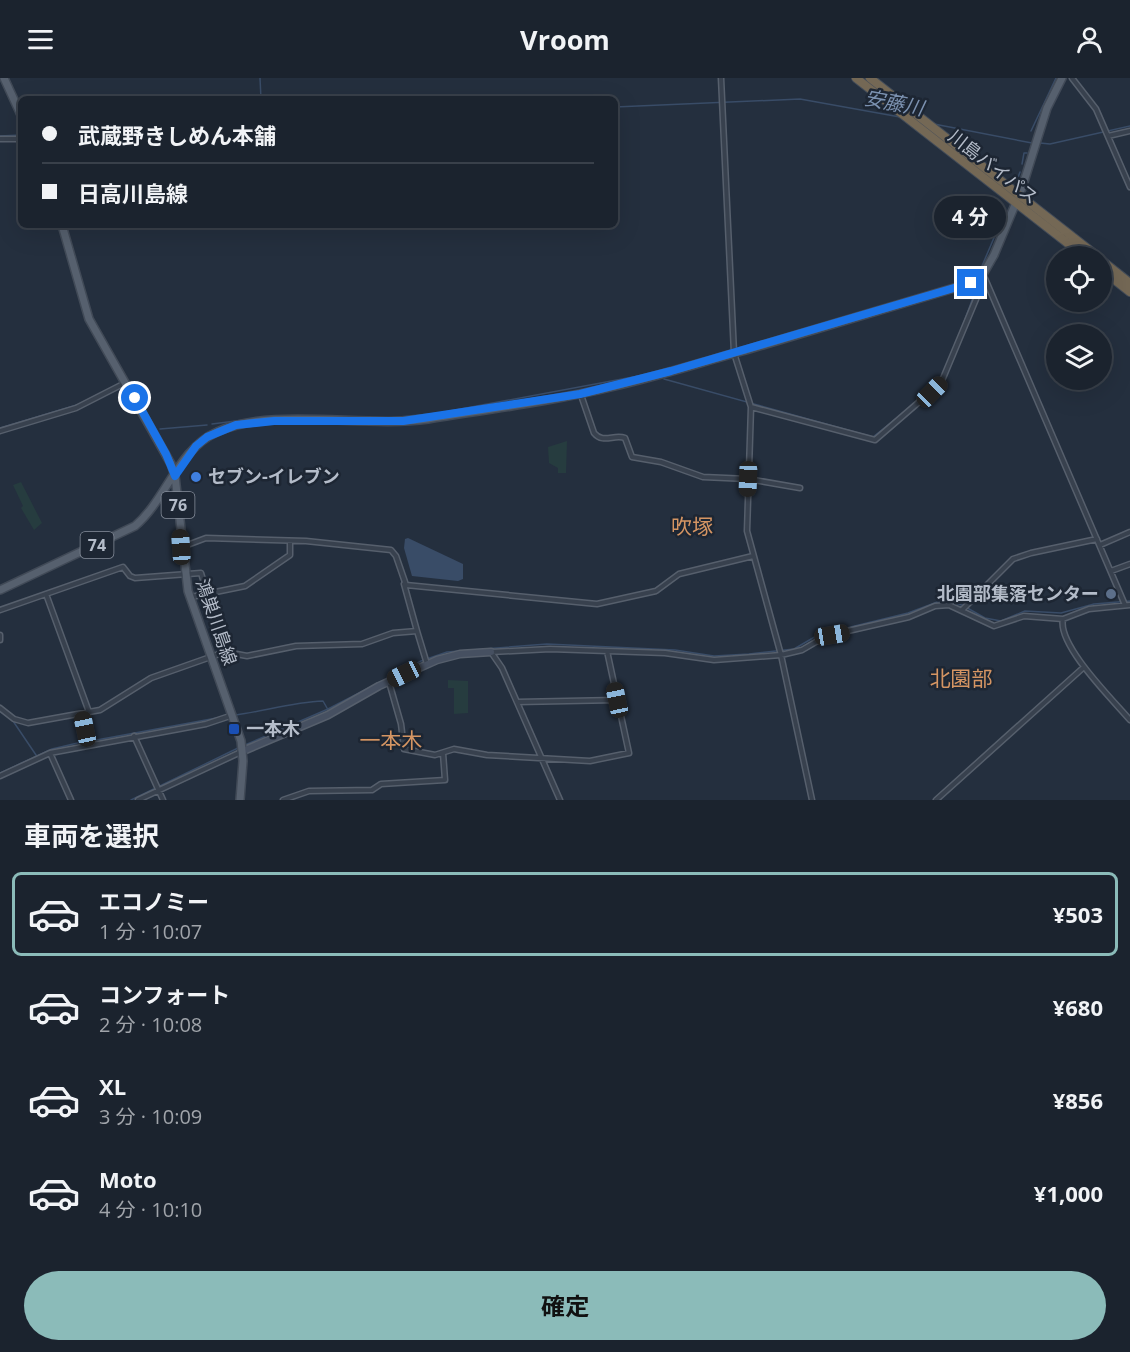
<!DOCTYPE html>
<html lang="ja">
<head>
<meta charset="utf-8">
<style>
	:root { --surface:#1b232e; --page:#242b36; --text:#f1f3f6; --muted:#a0a4aa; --line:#39404a; --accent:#8bbbb9 }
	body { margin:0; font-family:"Open Sans","Noto Sans JP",sans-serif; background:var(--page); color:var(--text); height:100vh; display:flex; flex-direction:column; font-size:22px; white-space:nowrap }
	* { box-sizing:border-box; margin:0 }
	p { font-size:20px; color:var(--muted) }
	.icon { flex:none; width:33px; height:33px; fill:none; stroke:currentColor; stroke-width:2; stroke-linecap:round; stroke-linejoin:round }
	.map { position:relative; height:722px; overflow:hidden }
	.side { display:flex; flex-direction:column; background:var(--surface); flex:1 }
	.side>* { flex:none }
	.guide { position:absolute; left:18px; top:18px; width:600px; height:132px; border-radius:9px; box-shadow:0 6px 24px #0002,0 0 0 2px var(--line); display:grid; align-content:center; height:132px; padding:0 24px; background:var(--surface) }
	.tools { position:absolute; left:1046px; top:168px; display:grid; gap:12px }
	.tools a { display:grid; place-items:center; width:66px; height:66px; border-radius:50%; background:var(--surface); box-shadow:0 6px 24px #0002,0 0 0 2px var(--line); font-size:30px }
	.end { position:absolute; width:27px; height:27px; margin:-14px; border:8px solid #1a73e8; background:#fff; box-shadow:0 0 0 3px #fff }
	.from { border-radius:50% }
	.bubble { position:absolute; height:42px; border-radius:21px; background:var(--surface); box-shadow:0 6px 24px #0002,0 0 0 2px var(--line); font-size:20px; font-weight:700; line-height:42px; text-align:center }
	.car { position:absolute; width:18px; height:36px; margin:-18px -9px; border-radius:8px; box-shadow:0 0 4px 2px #0007; background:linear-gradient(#222 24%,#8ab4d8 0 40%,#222 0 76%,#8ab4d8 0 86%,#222 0) }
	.guide b { display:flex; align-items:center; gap:21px; height:57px; font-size:22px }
	.guide b+b { border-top:2px solid var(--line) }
	.guide i { width:15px; height:15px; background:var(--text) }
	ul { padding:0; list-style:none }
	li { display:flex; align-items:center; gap:18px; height:84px; margin:0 12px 9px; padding:0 12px; border:3px solid transparent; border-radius:9px }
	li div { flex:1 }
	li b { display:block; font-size:22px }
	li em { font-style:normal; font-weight:700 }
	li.active { border-color:var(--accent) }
	li>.icon { width:54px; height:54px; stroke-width:1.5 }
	h2 { padding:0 24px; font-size:27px; line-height:72px }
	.primary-button { display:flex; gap:12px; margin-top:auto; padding:12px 24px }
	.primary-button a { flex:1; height:69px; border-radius:36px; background:var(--accent); color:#111; font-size:24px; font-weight:700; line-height:69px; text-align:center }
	header { display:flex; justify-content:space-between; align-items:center; height:78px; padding:0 24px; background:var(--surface); font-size:27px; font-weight:700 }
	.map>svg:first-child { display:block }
</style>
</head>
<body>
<header><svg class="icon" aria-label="menu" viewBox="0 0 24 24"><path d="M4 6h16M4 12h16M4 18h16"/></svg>Vroom<svg class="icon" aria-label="person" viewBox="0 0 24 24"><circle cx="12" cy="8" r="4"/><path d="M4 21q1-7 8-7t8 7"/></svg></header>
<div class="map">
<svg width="1130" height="722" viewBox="0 0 1130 722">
	<rect width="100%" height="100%" fill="#242f3e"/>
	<path fill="#263c3f" d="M567,363L566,395H558V390L549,385L548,369Z
		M21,404L42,445L34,452L21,430L23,428L13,407Z
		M448,602L468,603V635L454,636V610H448Z"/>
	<path fill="#394c67" d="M408,460L463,486V501L458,503L412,498L404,470L405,461Z"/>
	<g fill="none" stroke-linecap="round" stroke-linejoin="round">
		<path stroke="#394c67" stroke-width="1.5" d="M260,0L261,21
			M615,29L800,21L900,39
			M934,46L1032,65
			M1031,53L1056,0
			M0,58L21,57
			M1040,65L1050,66L1130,48
			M1022,86L1024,75H1027
			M1017,102L1020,94
			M979,195L996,155L993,145L1002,130
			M960,255L979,203
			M664,301L873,359L903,335
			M914,326L942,298
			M389,340L439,335L649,296
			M212,346L251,341
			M0,350L80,326
			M160,351L207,347
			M0,633L13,643L36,677
			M236,637C265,633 293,624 323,623L327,630
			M91,663L222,639
			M245,667L328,631L421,583L447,574L547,566L675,572L714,578L749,576L794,571L818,557L908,535L940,523L962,527L985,540L1001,543L1025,533L1061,535L1094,526L1130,523
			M0,695L52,671L86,663
			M131,722L238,670"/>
		<g stroke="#565f6c" stroke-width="7">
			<path id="street" d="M721,0L734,275L751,329L747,453L781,577L812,722
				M1072,0L1096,31L1130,109
				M1108,58L1130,53
				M0,61H21
				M581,317L594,355C603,366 614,356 625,360L632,379L661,384L703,399L748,401L800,410
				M751,329L875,362L941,305L982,207L983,196L1125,527
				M0,353L76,330L125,305
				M1100,467L1130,454
				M182,469L206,460L306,463L391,472L396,478L406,507L597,526L656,513L679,496L753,478
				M1111,493L1130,486
				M404,506L417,553
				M46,516L89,634
				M191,519L245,508L290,477V463
				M0,532L123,489L130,498L135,500L201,495L207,515
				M962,532L1013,481L1031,475L1097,461
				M1063,541C1057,567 1113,622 1130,642
				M0,557V562
				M491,574L550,571L665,575L714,582L781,577L802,572L826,558L909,539L935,528L949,527L994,548L1024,538L1063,541L1089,531L1130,527
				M491,574L502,590L560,722
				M389,604L401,646L404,671L435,677L454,671L487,677L590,683L629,675L607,573
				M517,624L617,622
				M0,630L14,641L28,645L100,632L151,600L219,576L226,574L247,578L296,568L362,566L393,555L417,553L427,586
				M82,636L89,666
				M134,658L163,722
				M50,675L71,722
				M0,698L50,675L206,646L233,637
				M138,722L243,673
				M283,722L309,713L372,712L381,706L445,702L443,675
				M936,722L1084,589"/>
		</g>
		<g stroke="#565f6c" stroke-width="9">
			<path id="secondary" d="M243,673L328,637L379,608L437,582L460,576L491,574"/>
		</g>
		<g stroke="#414a57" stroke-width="10">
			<path id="primary" d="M4,0L21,37
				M62,147L89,241L171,386L175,398L188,513L241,663L243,683L240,722
				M0,512L135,448C166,422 178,371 217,354C270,329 366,350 428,341C490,331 554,323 615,308C659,298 702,284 746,272C821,250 896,228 971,205L983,196L994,177L1022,110L1047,30L1062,0"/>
		</g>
		<g stroke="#434c59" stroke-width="10">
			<path id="highway" d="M856,0L1084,178
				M870,0L1097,178
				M1101,182L1130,205
				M1101,191L1130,214"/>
		</g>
		<use href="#street" stroke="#38414e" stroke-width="4"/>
		<use href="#secondary" stroke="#465061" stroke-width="6"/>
		<use href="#primary" stroke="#56606e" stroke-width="7"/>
		<use href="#highway" stroke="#746855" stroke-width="8"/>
	</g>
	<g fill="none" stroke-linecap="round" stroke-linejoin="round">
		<path stroke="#1a73e8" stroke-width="8" d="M135,320L166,376L175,398L196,368L207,359L236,347L274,343H403L580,316L671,293L971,205"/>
	</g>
	<circle fill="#3f7fe0" stroke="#1d2633" stroke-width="2" cx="196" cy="399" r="6"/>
	<circle fill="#5c6f8a" stroke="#1d2633" stroke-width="2" cx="1111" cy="516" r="6"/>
	<rect fill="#1a4fb4" stroke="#1d2633" stroke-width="2" x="228" y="645" width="12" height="12" rx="3"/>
	<g text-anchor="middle" stroke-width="5" stroke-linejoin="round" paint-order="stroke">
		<g fill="#1d2633" stroke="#878f9c" stroke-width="1.5">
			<rect x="161.5" y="414" width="33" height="26" rx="4.5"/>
			<rect x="80.5" y="454" width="33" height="26" rx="4.5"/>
		</g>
		<g font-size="16" font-weight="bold" fill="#b4bcc9">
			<text x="178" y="433">76</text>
			<text x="97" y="473">74</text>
		</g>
		<g font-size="18" fill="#b4bcc9" stroke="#1d2633">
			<text transform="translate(993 89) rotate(38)" y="6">川島バイパス</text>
			<text transform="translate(216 544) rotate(71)" y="6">鴻巣川島線</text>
		</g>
		<g font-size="18" font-weight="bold" fill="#b4bcc9" stroke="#1d2633" text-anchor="start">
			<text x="208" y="405">セブン-イレブン</text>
			<text x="1099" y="522" text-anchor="end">北園部集落センター</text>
			<text x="246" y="657">一本木</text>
		</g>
		<g font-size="20" font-style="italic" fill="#7c92b1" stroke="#1d2633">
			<text transform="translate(894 25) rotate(11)" y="7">安藤川</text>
		</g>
		<g font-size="21" fill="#d59563" stroke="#1d2633">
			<text x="692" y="456">吹塚</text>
			<text x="961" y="608">北園部</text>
			<text x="391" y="670">一本木</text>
		</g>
	</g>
</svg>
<div class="tools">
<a><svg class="icon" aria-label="locate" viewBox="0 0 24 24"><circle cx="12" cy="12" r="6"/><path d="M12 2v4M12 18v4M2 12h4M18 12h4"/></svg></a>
<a><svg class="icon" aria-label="layers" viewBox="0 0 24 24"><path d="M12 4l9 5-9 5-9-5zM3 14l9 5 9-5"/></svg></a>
</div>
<i class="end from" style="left:135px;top:320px"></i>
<i class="end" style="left:971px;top:205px"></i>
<div class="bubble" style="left:934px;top:118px;width:72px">4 分</div>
<i class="car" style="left:932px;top:314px;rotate:45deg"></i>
<i class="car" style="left:748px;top:401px;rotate:182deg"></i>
<i class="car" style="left:181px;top:469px;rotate:356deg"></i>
<i class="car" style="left:832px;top:557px;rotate:80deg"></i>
<i class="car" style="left:404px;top:596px;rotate:244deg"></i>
<i class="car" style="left:617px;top:622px;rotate:348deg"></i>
<i class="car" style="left:85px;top:651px;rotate:348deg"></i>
<div class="guide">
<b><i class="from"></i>武蔵野きしめん本舗</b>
<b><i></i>日高川島線</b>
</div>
</div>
<section class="side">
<h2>車両を選択</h2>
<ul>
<li class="active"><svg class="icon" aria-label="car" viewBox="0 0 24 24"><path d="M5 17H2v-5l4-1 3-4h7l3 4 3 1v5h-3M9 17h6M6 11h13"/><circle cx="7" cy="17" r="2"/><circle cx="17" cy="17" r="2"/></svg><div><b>エコノミー</b><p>1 分 · 10:07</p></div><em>¥503</em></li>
<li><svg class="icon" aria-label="car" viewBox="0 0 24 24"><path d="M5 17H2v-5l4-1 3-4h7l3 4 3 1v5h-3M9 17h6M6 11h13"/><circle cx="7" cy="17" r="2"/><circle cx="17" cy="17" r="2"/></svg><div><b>コンフォート</b><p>2 分 · 10:08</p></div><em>¥680</em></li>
<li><svg class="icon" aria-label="car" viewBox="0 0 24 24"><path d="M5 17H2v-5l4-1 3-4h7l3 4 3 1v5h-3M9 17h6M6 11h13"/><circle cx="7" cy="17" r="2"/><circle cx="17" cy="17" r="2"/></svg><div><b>XL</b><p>3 分 · 10:09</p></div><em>¥856</em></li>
<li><svg class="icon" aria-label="car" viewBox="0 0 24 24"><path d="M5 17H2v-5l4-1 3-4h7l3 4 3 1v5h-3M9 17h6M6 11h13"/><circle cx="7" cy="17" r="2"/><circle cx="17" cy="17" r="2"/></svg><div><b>Moto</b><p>4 分 · 10:10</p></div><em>¥1,000</em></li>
</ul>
<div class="primary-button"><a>確定</a></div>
</section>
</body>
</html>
